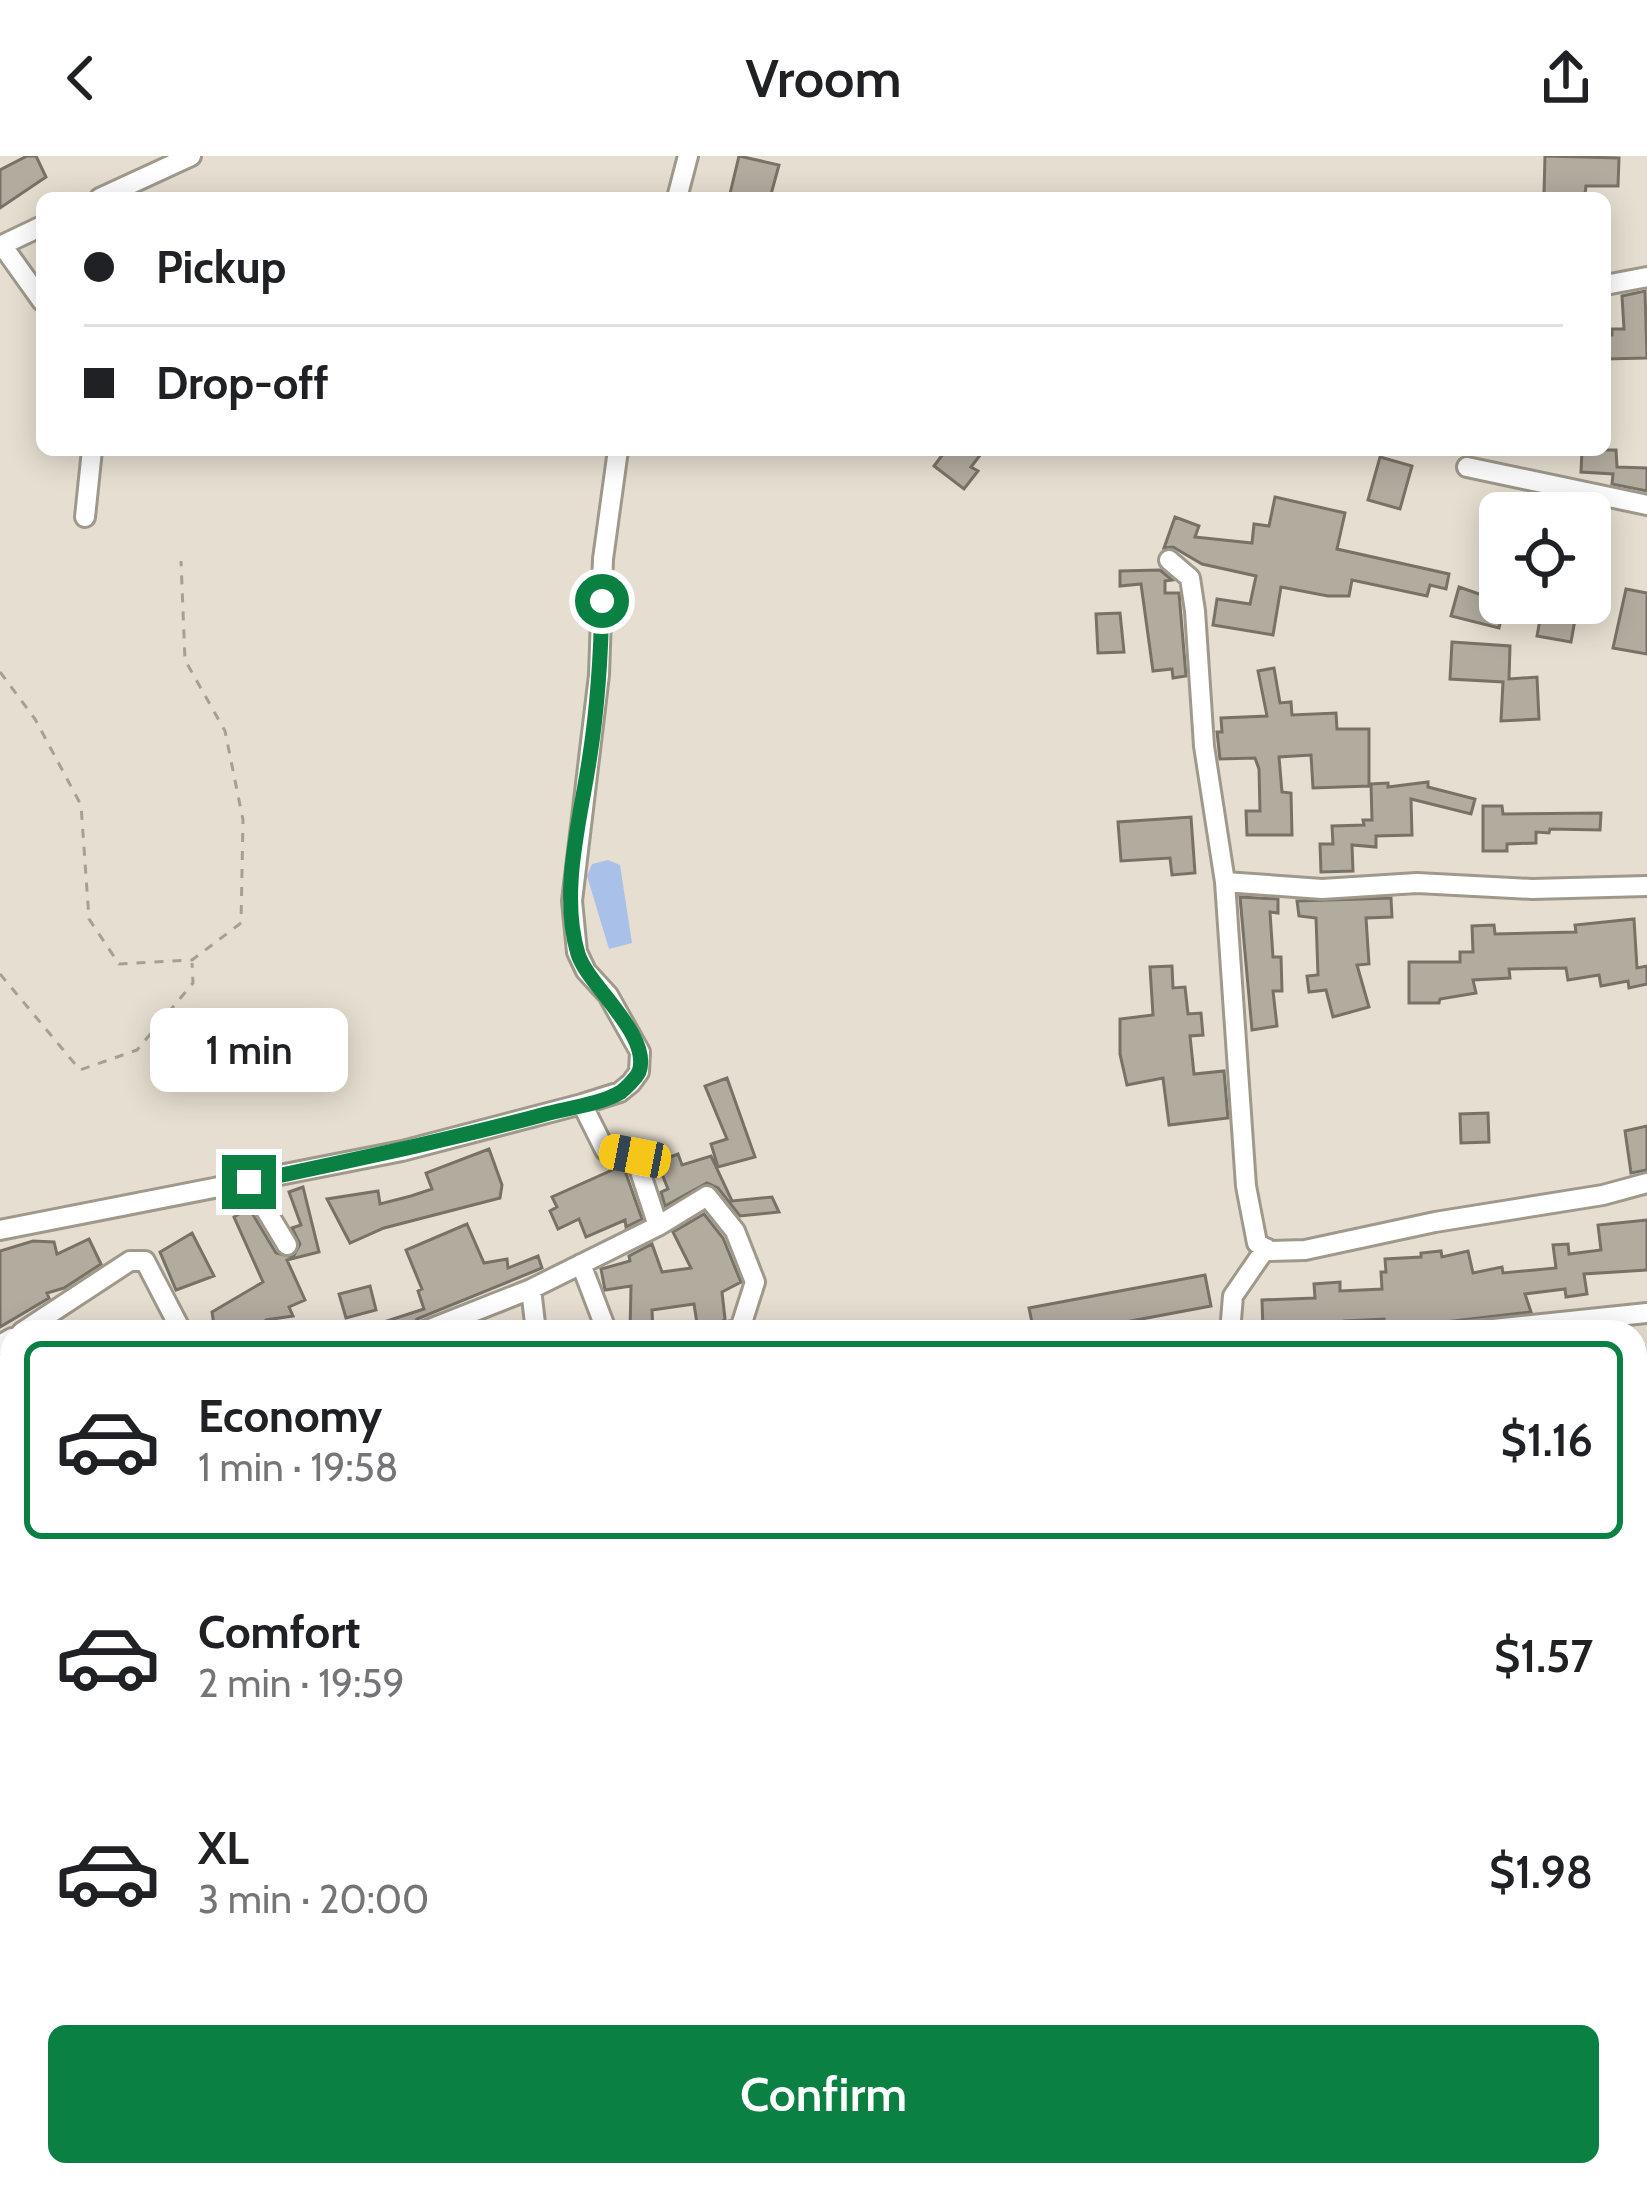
<!DOCTYPE html>
<html lang="en">
<head>
<meta charset="utf-8">
<style>
	:root { --surface:#fff; --page:#f6f6f6; --text:#202124; --muted:#757577; --line:#e0e0e0; --accent:#0b8043 }
	body { margin:0; font-family:Cabin,sans-serif; background:var(--page); color:var(--text); height:100vh; display:flex; flex-direction:column; font-size:45px; white-space:nowrap }
	* { box-sizing:border-box; margin:0 }
	p { font-size:39px; color:var(--muted) }
	.icon { flex:none; width:66px; height:66px; fill:none; stroke:currentColor; stroke-width:2; stroke-linecap:round; stroke-linejoin:round }
	.map { position:relative; flex:1; overflow:hidden }
	.sheet { position:absolute; left:0px; top:1164px; width:1647px; height:867px; display:flex; flex-direction:column; background:var(--surface); border-radius:36px 36px 0 0; box-shadow:0 6px 30px #0003 }
	.sheet>* { flex:none }
	.hud { position:absolute; left:36px; top:36px; width:1575px; height:264px; border-radius:18px; box-shadow:0 6px 30px #0003; display:grid; align-content:center; height:264px; padding:0 48px; background:var(--surface) }
	.tools { position:absolute; left:1479px; top:336px; display:grid; gap:24px }
	.tools a { display:grid; place-items:center; width:132px; height:132px; border-radius:18px; background:var(--surface); box-shadow:0 6px 30px #0003; font-size:60px }
	.end { position:absolute; width:54px; height:54px; margin:-27px; border:15px solid #0b8043; background:#fff; box-shadow:0 0 0 6px #fff }
	.from { border-radius:50% }
	.bubble { position:absolute; height:84px; border-radius:18px; background:var(--surface); box-shadow:0 6px 30px #0003; font-size:39px; font-weight:600; line-height:84px; text-align:center }
	.car { position:absolute; width:36px; height:72px; margin:-36px -18px; border-radius:15px; box-shadow:0 0 9px 3px #0007; background:linear-gradient(#f5c518 24%,#345 0 40%,#f5c518 0 76%,#345 0 86%,#f5c518 0) }
	.hud b { display:flex; align-items:center; gap:42px; height:114px; font-size:45px }
	.hud b+b { border-top:3px solid var(--line) }
	.hud i { width:30px; height:30px; background:var(--text) }
	ul { padding:21px 0 0; list-style:none }
	li { display:flex; align-items:center; gap:36px; height:198px; margin:0 24px 18px; padding:0 24px; border:6px solid transparent; border-radius:18px }
	li div { flex:1 }
	li b { display:block; font-size:45px }
	li em { font-style:normal; font-weight:600 }
	li.selected { border-color:var(--accent) }
	li>.icon { width:108px; height:108px; stroke-width:1.5 }
	.action { display:flex; gap:24px; margin-top:auto; padding:24px 48px }
	.action a { flex:1; height:138px; border-radius:18px; background:var(--accent); color:#fff; font-size:48px; font-weight:600; line-height:138px; text-align:center }
	header { display:flex; justify-content:space-between; align-items:center; height:156px; padding:0 48px; background:var(--surface); font-size:54px; font-weight:600 }
	.map>svg:first-child { display:block }
</style>
</head>
<body>
<header><svg class="icon" aria-label="back" viewBox="0 0 24 24"><path d="M15 5l-7 7 7 7"/></svg>Vroom<svg class="icon" aria-label="share" viewBox="0 0 24 24"><path d="M12 15V3M7 8l5-5 5 5M5 13v7h14v-7"/></svg></header>
<div class="map">
<svg width="1647" height="2029" viewBox="0 0 1647 2029">
	<rect width="100%" height="100%" fill="#e6dfd1"/>
	<path fill="#a9c0e8" d="M608,704L620,709L632,787L609,793L587,720L592,708Z"/>
	<path fill="#b2ac9f" stroke="#787266" stroke-width="3" d="M27,0H36L46,21L0,52V14Z
		M739,0L779,9L770,42H729Z
		M1545,0L1619,2L1618,30H1586L1585,38H1544Z
		M1645,135L1647,202L1605,203V179H1612V173H1624L1622,140Z
		M946,294H984L971,311L978,315L964,333L934,310Z
		M1582,294H1616L1617,311L1647,312V335L1612,328L1613,318L1581,316Z
		M1380,301L1412,310L1400,353L1368,344Z
		M1275,341L1345,357L1337,393L1449,418L1446,433L1430,429L1427,440L1352,424L1349,440H1328L1281,431L1273,479L1213,469L1217,443L1250,448L1256,420L1202,408L1173,391L1164,392L1175,361L1199,370L1195,381L1252,387L1254,368L1269,370Z
		M1160,414L1172,424L1165,425V437H1179L1186,520L1173,522L1172,513L1153,515L1141,428L1120,430V415Z
		M1459,431L1505,447L1499,472L1451,460Z
		M1626,433L1647,437V498L1613,492Z
		M1543,447H1578L1571,486L1537,480Z
		M1120,457L1124,496L1098,497L1096,458Z
		M1452,486L1510,490L1509,523L1537,521L1539,563L1501,565L1503,526L1450,523Z
		M1274,512L1280,547L1291,546L1292,559L1336,557L1337,573H1369V630L1313,632L1311,599L1279,601L1282,636L1291,637L1292,679H1247L1246,655H1260L1259,613L1255,602L1220,603L1217,576H1222L1221,562L1267,560L1258,515Z
		M1428,626V631L1475,643L1471,658L1411,643L1412,679L1376,680V691L1352,689L1353,715L1321,716L1320,688H1333L1332,670L1364,669L1363,664H1372L1371,628L1388,627V631Z
		M1483,650H1502L1503,658L1601,657L1600,674L1550,673L1549,677L1536,676V687L1507,688V695H1483Z
		M1191,661L1195,717L1172,719L1170,702L1121,705L1118,666Z
		M1240,741L1278,743V757L1270,756L1273,801H1281L1282,835H1273L1277,870L1252,874Z
		M1391,742L1392,761L1366,762L1369,808L1357,809L1369,851L1333,861L1326,834L1309,836L1307,820L1318,819L1316,762L1299,760L1297,745Z
		M1634,763L1637,812L1647,810V828L1629,832L1628,825L1601,830L1599,819L1568,824L1566,812L1509,813L1510,822L1473,824L1476,837L1440,843L1439,847H1409V806H1460V796H1473L1472,770L1494,769L1495,778L1576,776L1575,769Z
		M1172,810L1173,832L1185,831L1188,858L1201,857L1203,879L1190,880L1194,918L1224,915L1228,962L1169,969L1163,922L1127,929L1120,898V863L1153,859L1150,811Z
		M727,922L755,1001L718,1011L711,988L727,983L705,930Z
		M1488,957L1489,986L1461,987L1460,958Z
		M1647,970V1014L1631,1017L1625,975Z
		M489,993L502,1029L500,1042L384,1072L350,1087L327,1043L378,1035L380,1048L411,1040L432,1033L426,1017Z
		M678,998L682,1009L711,1000L732,1045L772,1041L779,1056L740,1060L718,1032L707,1027L665,1050L661,1036L668,1033L657,1006Z
		M619,1011L624,1012L642,1063L626,1071L625,1064L586,1081L579,1063L558,1073L550,1055L557,1051L552,1041Z
		M303,1031L319,1096L287,1104L305,1144L289,1151L293,1160L266,1164L258,1176H215L212,1156L263,1126L234,1061L249,1052L276,1097L293,1101L300,1088L292,1072L301,1069L289,1036Z
		M704,1058L723,1082L741,1126L722,1136L725,1163L715,1172L698,1174L694,1148L652,1154L653,1176H630L631,1130L605,1134L601,1113L630,1105L629,1100L652,1088L662,1116L691,1112L673,1076Z
		M1647,1064V1114L1584,1118L1587,1138L1566,1141L1565,1133L1525,1138L1531,1156L1385,1173L1384,1163L1345,1165L1346,1176H1326L1325,1166L1293,1167L1294,1176H1263L1262,1144L1315,1142L1314,1128L1340,1126V1135L1382,1133L1381,1116H1386L1385,1103L1421,1101V1097L1441,1095L1442,1101L1468,1095L1473,1117L1502,1111L1503,1117L1556,1112L1553,1089L1568,1088L1569,1098L1601,1094L1598,1069Z
		M467,1068L484,1107L507,1103L508,1112L538,1100L542,1112L417,1163L409,1176H365V1172L424,1153L418,1135L422,1133L406,1094Z
		M192,1077L214,1120L176,1134L160,1096Z
		M89,1083L101,1108L64,1132L47,1137L49,1142L0,1171V1095L33,1085L54,1086L57,1098Z
		M1205,1119L1211,1150L1072,1176H1034L1029,1152Z
		M370,1130L376,1154L346,1162L339,1138Z"/>
	<g fill="none" stroke-linecap="round" stroke-linejoin="round">
		<g stroke="#9f998c" stroke-width="24">
			<path id="minor" d="M100,42L191,0
				M677,42L688,0
				M2,89L42,145
				M0,90L42,70
				M1605,129L1647,121
				M1467,311L1647,349
				M85,361L92,294
				M1169,404L1190,422L1195,455L1204,590L1225,726L1246,1030L1257,1087L1270,1095L1305,1094L1435,1066L1603,1039L1647,1027
				M1225,726L1322,733L1417,727L1532,733L1647,730
				M249,1026L287,1089
				M658,1070L707,1040L735,1075L755,1126L740,1173L728,1176
				M0,1074L402,995L582,948L620,936L631,927L639,916L640,896L608,839L586,815L577,796L572,745L599,519L603,403L618,294
				M581,1108L607,1176
				M531,1133L536,1176
				M22,1176L130,1105H145L182,1176
				M272,1176H289
				M422,1176L531,1133L658,1070L635,1000L605,994L582,948
				M1230,1176L1233,1140L1266,1092
				M1465,1176L1647,1157
				M0,1189L12,1182
				M1635,1348L1647,1345
				M0,1546L12,1557
				M1635,1630L1647,1627
				M0,1792L12,1786
				M0,1900L12,1903
				M0,1990L12,1996
				M54,2019L76,2029
				M175,2019L192,2029
				M302,2029L306,2019
				M405,2029L409,2019
				M520,2029L525,2019
				M610,2029L615,2019"/>
		</g>
		<path stroke="#a5a094" stroke-width="3" stroke-dasharray="9 9" stroke-linecap="butt" d="M0,516L35,563L81,649L89,763L119,808L192,804L241,767L243,664L225,575L185,504L181,405
			M0,818L80,914L137,894L193,827L192,807"/>
		<use href="#minor" stroke="#fff" stroke-width="18"/>
	</g>
	<g fill="none" stroke-linecap="round" stroke-linejoin="round">
		<path stroke="#0b8043" stroke-width="15" d="M249,1026C347,1005 445,985 542,959C566,952 599,949 621,936C626,932 636,922 639,916C652,879 588,830 578,798C559,735 581,662 590,599C598,548 601,497 602,445"/>
	</g>
</svg>
<div class="tools">
<a><svg class="icon" aria-label="locate" viewBox="0 0 24 24"><circle cx="12" cy="12" r="6"/><path d="M12 2v4M12 18v4M2 12h4M18 12h4"/></svg></a>
</div>
<i class="end from" style="left:602px;top:445px"></i>
<i class="end" style="left:249px;top:1026px"></i>
<div class="bubble" style="left:150px;top:852px;width:198px">1 min</div>
<i class="car" style="left:635px;top:1000px;rotate:281deg"></i>
<div class="hud">
<b><i class="from"></i>Pickup</b>
<b><i></i>Drop-off</b>
</div>
<section class="sheet">
<ul>
<li class="selected"><svg class="icon" aria-label="car" viewBox="0 0 24 24"><path d="M5 17H2v-5l4-1 3-4h7l3 4 3 1v5h-3M9 17h6M6 11h13"/><circle cx="7" cy="17" r="2"/><circle cx="17" cy="17" r="2"/></svg><div><b>Economy</b><p>1 min · 19:58</p></div><em>$1.16</em></li>
<li><svg class="icon" aria-label="car" viewBox="0 0 24 24"><path d="M5 17H2v-5l4-1 3-4h7l3 4 3 1v5h-3M9 17h6M6 11h13"/><circle cx="7" cy="17" r="2"/><circle cx="17" cy="17" r="2"/></svg><div><b>Comfort</b><p>2 min · 19:59</p></div><em>$1.57</em></li>
<li><svg class="icon" aria-label="car" viewBox="0 0 24 24"><path d="M5 17H2v-5l4-1 3-4h7l3 4 3 1v5h-3M9 17h6M6 11h13"/><circle cx="7" cy="17" r="2"/><circle cx="17" cy="17" r="2"/></svg><div><b>XL</b><p>3 min · 20:00</p></div><em>$1.98</em></li>
</ul>
<div class="action"><a>Confirm</a></div>
</section>
</div>
</body>
</html>
